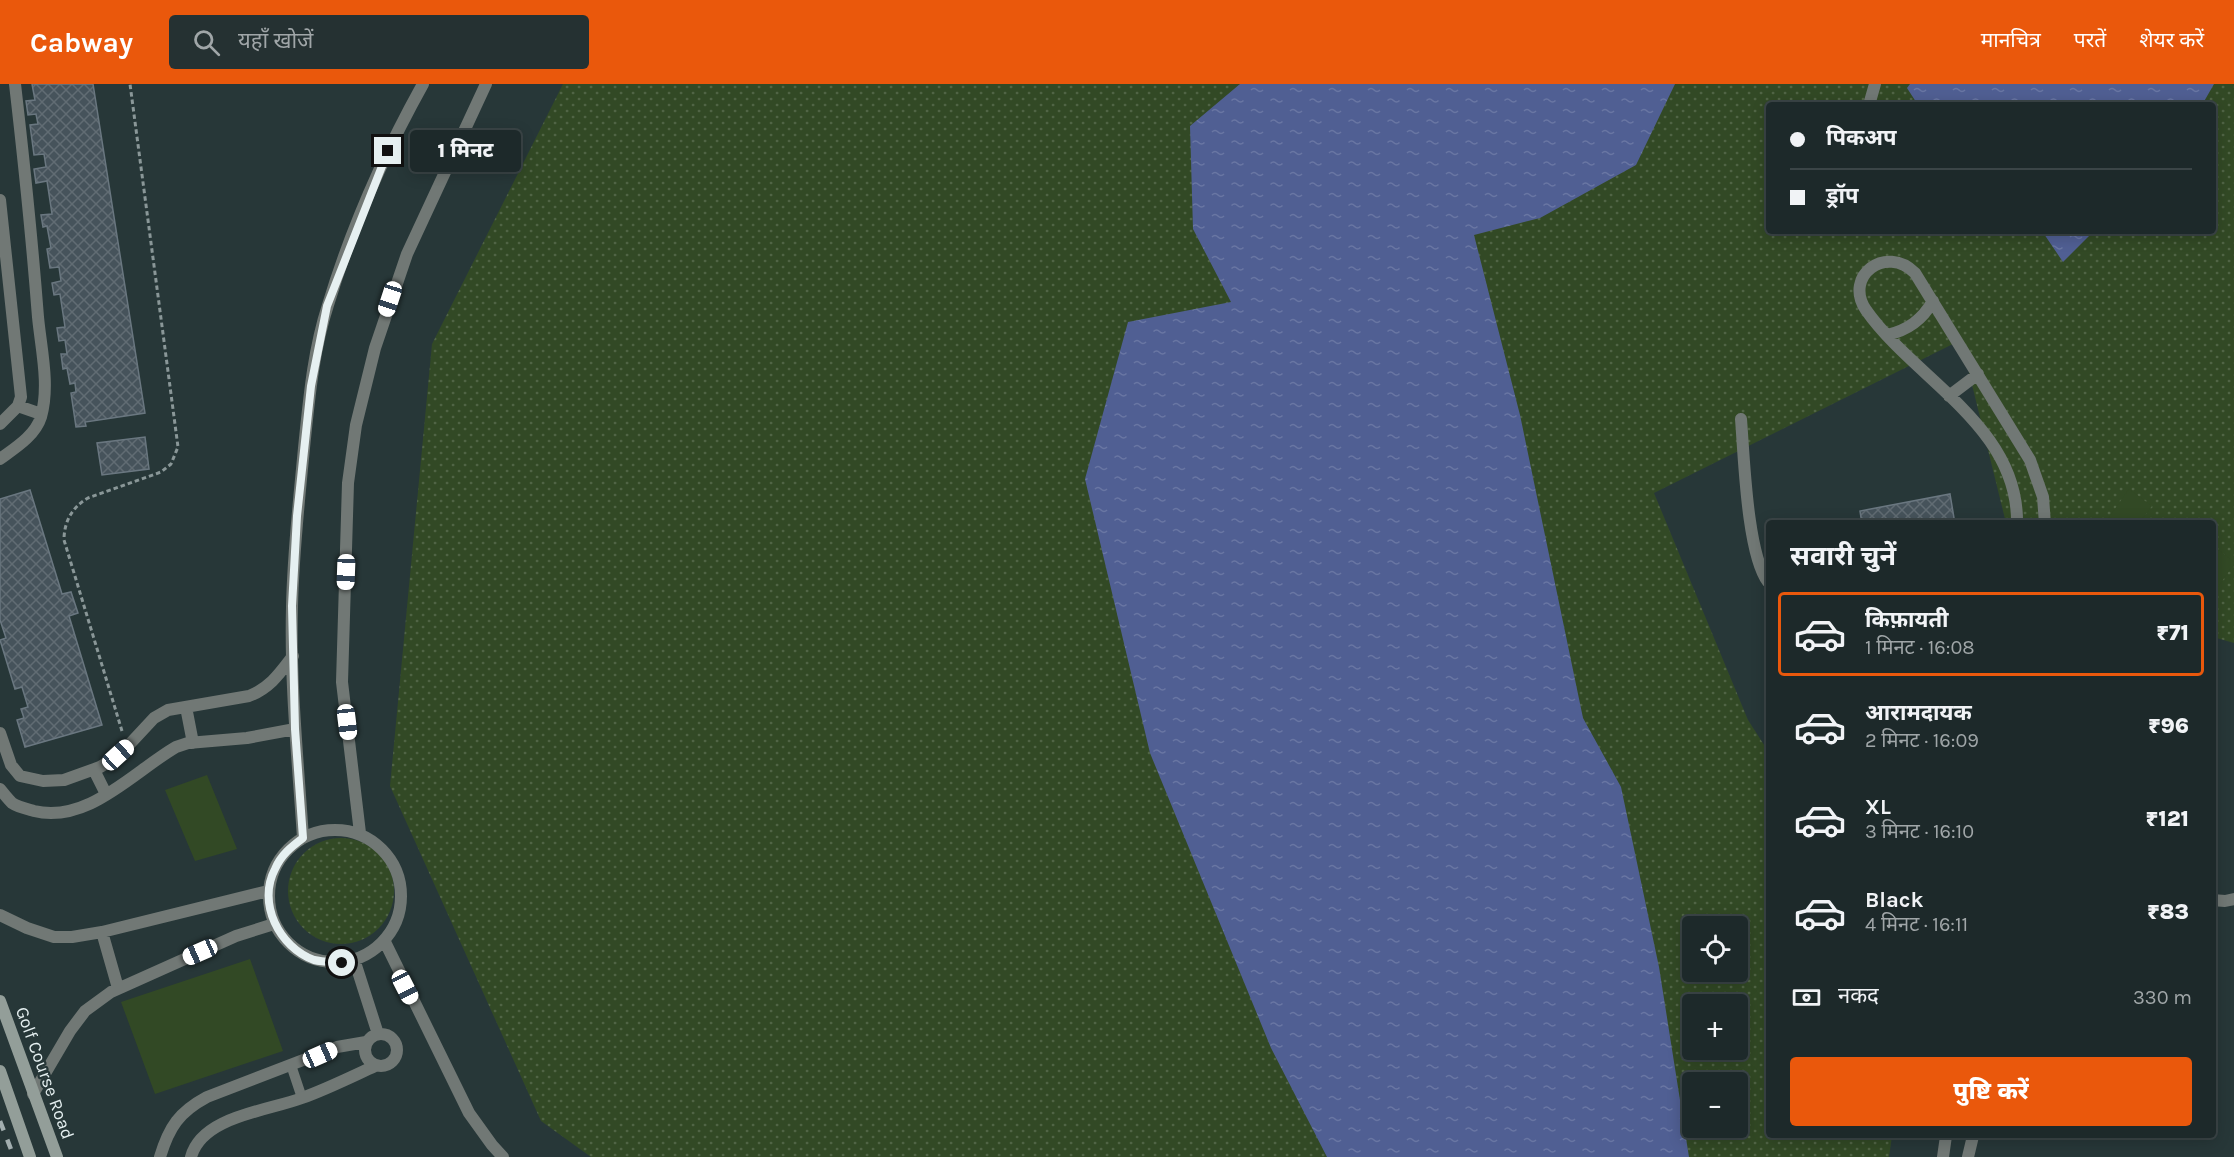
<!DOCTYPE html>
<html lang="hi">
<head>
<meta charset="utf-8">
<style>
	:root { --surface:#1d292a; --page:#253132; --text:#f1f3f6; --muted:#a0a6a8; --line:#3b4547; --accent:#ea580c }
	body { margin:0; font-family:Karla,"Noto Sans Devanagari",sans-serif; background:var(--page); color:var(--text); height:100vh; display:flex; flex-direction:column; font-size:22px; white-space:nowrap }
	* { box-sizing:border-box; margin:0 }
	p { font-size:20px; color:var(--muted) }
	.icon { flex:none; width:33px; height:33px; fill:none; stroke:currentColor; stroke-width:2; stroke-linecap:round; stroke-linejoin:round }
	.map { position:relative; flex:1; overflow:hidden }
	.side { position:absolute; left:1766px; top:436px; width:450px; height:618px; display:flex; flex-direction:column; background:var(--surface); border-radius:6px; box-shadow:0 3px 15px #0003,0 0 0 2px var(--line) }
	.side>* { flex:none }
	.banner { position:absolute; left:1766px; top:18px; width:450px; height:132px; border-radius:6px; box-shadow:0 3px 15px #0003,0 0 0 2px var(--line); display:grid; align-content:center; height:132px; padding:0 24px; background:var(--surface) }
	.fabs { position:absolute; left:1682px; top:832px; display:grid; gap:12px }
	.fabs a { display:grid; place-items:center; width:66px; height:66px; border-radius:6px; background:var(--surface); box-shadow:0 3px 15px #0003,0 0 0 2px var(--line); font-size:30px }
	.end { position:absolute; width:27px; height:27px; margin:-14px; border:8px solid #e6f0f1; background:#111; box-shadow:0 0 0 3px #111 }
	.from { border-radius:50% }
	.bubble { position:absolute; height:42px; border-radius:6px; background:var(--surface); box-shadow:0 3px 15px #0003,0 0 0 2px var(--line); font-size:20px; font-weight:800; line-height:42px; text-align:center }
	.car { position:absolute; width:18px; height:36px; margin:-18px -9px; border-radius:8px; box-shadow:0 0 4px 2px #0007; background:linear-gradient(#fff 24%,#345 0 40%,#fff 0 76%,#345 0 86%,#fff 0) }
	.banner b { display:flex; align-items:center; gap:21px; height:57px; font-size:22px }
	.banner b+b { border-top:2px solid var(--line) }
	.banner i { width:15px; height:15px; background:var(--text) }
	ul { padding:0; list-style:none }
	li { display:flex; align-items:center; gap:18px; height:84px; margin:0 12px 9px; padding:0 12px; border:3px solid transparent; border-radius:6px }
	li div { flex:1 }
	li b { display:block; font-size:22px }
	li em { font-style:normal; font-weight:800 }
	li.on { border-color:var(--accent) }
	li>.icon { width:54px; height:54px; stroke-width:1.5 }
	h2 { padding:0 24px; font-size:27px; line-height:72px }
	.pay { display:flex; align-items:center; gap:15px; height:66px; padding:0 24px; font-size:22px }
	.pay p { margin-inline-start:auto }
	.primary-button { display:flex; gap:12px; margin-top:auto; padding:12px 24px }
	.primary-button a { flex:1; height:69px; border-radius:6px; background:var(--accent); color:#fff; font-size:24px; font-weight:800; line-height:69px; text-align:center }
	header { display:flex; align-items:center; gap:36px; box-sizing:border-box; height:84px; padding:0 30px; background:var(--accent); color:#fff }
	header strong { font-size:28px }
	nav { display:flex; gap:33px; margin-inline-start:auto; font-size:21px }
	.search { width:420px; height:54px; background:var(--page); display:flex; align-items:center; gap:15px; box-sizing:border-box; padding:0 21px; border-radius:6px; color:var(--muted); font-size:22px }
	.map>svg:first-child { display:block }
</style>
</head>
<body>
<header>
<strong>Cabway</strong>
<div class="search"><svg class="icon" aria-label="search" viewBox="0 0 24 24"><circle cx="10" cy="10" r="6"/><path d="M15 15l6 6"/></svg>यहाँ खोजें</div>
<nav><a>मानचित्र</a><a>परतें</a><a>शेयर करें</a></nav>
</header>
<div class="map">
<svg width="2234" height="1073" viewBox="0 0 2234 1073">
	<defs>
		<pattern id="grass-dots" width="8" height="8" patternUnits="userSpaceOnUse" patternTransform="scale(1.5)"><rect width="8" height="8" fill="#324925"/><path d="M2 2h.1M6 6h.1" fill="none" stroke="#506445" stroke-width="1.8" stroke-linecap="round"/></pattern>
		<pattern id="water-ripples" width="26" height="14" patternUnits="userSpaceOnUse" patternTransform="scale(1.5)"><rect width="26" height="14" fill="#505f93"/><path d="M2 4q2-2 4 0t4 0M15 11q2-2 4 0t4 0" fill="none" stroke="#6976a3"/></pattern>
		<pattern id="building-cross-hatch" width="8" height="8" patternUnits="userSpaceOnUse" patternTransform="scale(1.5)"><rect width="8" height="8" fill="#46535b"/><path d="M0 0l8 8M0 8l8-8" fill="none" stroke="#616c73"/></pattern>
	</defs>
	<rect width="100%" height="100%" fill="#273738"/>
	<path fill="url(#grass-dots)" fill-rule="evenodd" d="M563,0H2234V559L2213,553L2212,440L2006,439L1961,256L1654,409L1748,636L1768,667V1052H1892L1889,1073H591L541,1037L390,702L432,260ZM1768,21H2212V147H1768ZM1692,843H1737V888H1692ZM1692,921H1737V966H1692ZM1692,999H1737V1044H1692Z
		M288 807a53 53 0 1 1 106 0a53 53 0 1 1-106 0Z"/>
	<path fill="#324925" d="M2129,405L2152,422L2139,439H2105Z
		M2215,463L2234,478V480L2213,510L2212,466Z
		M207,691L237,765L195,777L165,706Z
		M250,875L283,967L155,1010L121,918Z"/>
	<path fill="url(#water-ripples)" d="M1240,0H1675L1636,81L1540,134L1474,151L1520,331L1583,634L1621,703L1659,883L1689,1073H1327L1271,964L1150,669L1085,395L1128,238L1231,218L1193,145L1190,42Z
		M1910,0H2214L2202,21H1918L1907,4Z
		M2042,147H2094L2063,178Z"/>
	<path fill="url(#building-cross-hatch)" stroke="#6a7780" stroke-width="1.5" d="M32,0H93L145,329L85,338L86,342L76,343L71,309L76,308L75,299L70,300L67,284L63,285L61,270H67L65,256L59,257L57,244L65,243L60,210L54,211L52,199L61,197L59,183L50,184L47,165L51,164L47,142L43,143L41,131L52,130L47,97L36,99L34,85L46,83L44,70L34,71L30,41L38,40L36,30L28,31L26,17L35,16Z
		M145,353L149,385L102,391L97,359Z
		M30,406L62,510L71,508L78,529L69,532L102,641L25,663L17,636L24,634L21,625L28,623L22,603L15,605L0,556L6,554L0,536V415Z
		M1950,410L1955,440H1862L1860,427Z"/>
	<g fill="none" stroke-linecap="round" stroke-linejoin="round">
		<path stroke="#8a9798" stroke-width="3" stroke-dasharray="4.5 3" stroke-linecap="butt" d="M122,647L64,456C64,438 72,423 88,414L161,388L171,380L178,363L130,0"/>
		<path stroke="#717875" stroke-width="10" d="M291,981L302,1014"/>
		<path stroke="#717875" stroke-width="12" d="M1869,21L1875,0
			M0,116L21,313L18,322L0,340
			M1887,251C1908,246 1922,236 1933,217
			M1949,312L1978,290
			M18,322L41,330
			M1741,335C1744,372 1747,470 1768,498
			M0,375C15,364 35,352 41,333C50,301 41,265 38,233C32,155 24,78 15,0
			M2017,440C2019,342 1915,296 1866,226C1843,192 1886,160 1915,189L2030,376L2043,413L2045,440
			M186,623L193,659
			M0,649L11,681L20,692L43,697L64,696L100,683L110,677L127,663L154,634L168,626L249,612C270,604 280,589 293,572
			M94,686L106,710
			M0,705C4,710 8,715 12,719C18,723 27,725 34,727C88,740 133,688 176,663L188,659L247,654L295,645
			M269 812a66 66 0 1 1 132 0a66 66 0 1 1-132 0Z
			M360,749L342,598L348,399L356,341L375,264L407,170L486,0
			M303,754C298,677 290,600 292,523C293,470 299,417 304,364C309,316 313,267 328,221C351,145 384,70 423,0
			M2212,816L2225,817L2234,815
			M0,831L27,844L54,853H72L102,848L268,807
			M102,848L118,904
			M385,858L469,1029L492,1061L503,1073
			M354,875L378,950
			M365 966a16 16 0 1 1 32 0a16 16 0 1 1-32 0Z
			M33,1010L70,947L85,927L111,908L236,852L274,840
			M160,1073C169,1043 179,1028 207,1013L337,963L366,958
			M191,1073C202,1032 268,1027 302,1014C327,1005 351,993 375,982
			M1943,1073L1946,1052
			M1968,1073L1973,1052"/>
		<path stroke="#939e99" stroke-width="12" d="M0,917L57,1073
			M0,987L30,1073"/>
		<path stroke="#a2aeaf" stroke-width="4.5" stroke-dasharray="10 10" stroke-linecap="butt" d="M0,1037L14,1073"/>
	</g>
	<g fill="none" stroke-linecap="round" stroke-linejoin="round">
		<path stroke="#e6f0f1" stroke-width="8" d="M342,879C333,878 323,878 314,876C279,863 257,819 275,785C281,771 291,763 303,754L295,645L292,522L297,432L311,302L327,222L388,67"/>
	</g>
	<g text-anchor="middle" stroke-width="4.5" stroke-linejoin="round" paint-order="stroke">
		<g font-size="18" fill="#e6f0f1" stroke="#273738">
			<text transform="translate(45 989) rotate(70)" y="6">Golf Course Road</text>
		</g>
	</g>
</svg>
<div class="fabs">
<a><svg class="icon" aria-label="locate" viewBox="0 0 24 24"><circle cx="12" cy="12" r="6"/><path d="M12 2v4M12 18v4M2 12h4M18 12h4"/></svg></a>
<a>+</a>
<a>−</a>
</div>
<i class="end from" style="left:342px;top:879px"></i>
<i class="end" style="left:388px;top:67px"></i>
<div class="bubble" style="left:410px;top:46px;width:111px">1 मिनट</div>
<i class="car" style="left:390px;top:215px;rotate:198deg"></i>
<i class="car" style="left:346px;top:488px;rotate:182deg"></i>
<i class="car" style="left:347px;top:638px;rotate:173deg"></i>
<i class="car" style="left:118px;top:671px;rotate:48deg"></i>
<i class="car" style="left:200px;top:868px;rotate:246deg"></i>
<i class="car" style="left:405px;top:903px;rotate:153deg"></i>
<i class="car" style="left:320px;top:971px;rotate:66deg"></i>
<div class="banner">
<b><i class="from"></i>पिकअप</b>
<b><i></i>ड्रॉप</b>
</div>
<section class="side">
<h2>सवारी चुनें</h2>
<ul>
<li class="on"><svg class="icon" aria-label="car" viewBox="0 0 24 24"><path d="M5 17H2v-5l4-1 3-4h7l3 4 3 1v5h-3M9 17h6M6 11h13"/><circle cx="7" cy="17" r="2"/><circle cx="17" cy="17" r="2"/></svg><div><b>किफ़ायती</b><p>1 मिनट · 16:08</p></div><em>₹71</em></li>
<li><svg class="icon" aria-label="car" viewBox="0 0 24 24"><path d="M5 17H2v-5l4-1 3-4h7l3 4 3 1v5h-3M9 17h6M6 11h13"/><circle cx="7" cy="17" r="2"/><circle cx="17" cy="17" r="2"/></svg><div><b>आरामदायक</b><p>2 मिनट · 16:09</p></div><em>₹96</em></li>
<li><svg class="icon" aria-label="car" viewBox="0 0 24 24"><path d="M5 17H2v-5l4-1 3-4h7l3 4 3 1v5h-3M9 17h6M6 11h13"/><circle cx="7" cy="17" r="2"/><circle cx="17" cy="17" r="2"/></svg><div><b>XL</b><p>3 मिनट · 16:10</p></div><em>₹121</em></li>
<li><svg class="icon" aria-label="car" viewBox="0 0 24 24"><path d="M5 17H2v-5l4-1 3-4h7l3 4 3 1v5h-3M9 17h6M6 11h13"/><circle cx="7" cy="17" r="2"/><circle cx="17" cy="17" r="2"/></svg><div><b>Black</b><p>4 मिनट · 16:11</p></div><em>₹83</em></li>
</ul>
<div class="pay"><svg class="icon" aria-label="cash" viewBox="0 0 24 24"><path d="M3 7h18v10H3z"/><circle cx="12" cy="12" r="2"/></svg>नकद<p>330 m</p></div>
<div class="primary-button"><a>पुष्टि करें</a></div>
</section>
</div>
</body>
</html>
